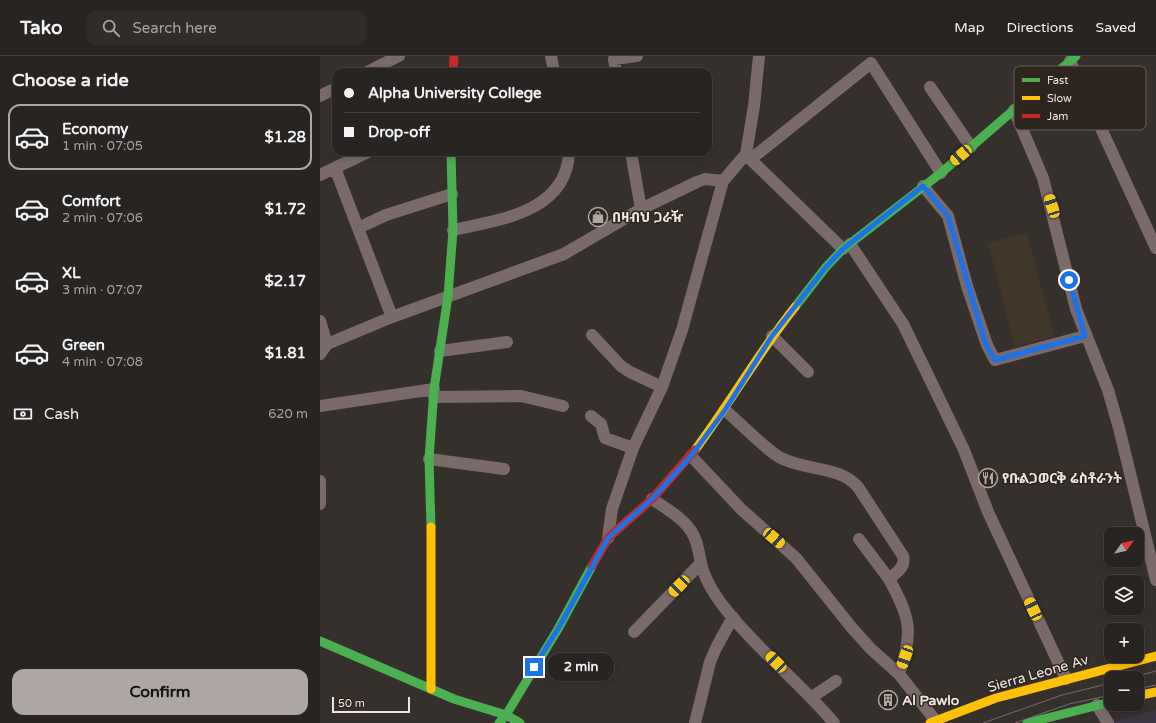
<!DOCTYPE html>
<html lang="en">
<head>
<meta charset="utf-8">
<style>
	:root { --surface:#282422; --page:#302c2a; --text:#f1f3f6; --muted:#a5a4a5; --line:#444140; --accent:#ada6a3 }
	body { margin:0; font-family:"Varela Round","Noto Sans Ethiopic",sans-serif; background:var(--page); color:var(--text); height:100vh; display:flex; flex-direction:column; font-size:15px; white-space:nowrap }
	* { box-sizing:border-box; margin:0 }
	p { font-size:13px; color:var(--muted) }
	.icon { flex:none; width:22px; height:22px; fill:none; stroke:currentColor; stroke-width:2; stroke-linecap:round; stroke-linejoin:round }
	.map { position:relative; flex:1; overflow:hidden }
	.panel { display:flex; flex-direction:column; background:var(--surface); width:320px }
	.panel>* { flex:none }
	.banner { position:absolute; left:12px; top:12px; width:380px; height:88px; border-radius:12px; box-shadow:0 2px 6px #0003,0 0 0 1px var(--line); display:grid; align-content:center; height:88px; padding:0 12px; background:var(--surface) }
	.needle { width:26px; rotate:56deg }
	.fabs { position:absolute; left:784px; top:471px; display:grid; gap:8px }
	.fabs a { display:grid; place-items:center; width:40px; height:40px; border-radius:8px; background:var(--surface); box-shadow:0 2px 6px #0003,0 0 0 1px var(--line); font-size:20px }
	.scale { position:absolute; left:12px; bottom:10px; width:78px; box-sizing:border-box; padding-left:4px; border:2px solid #ede6e2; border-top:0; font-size:11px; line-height:14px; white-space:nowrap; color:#ede6e2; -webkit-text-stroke:3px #2f251f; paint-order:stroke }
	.end { position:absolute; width:18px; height:18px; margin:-9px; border:5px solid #1a73e8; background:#fff; box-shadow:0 0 0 2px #fff }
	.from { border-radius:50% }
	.bubble { position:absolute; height:28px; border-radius:12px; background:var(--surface); box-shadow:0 2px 6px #0003,0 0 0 1px var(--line); font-size:13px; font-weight:700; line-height:28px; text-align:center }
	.car { position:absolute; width:12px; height:24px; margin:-12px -6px; border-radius:5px; box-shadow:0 0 3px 1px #0007; background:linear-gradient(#f5c518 24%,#345 0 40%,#f5c518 0 76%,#345 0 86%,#f5c518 0) }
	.banner b { display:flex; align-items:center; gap:14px; height:38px; font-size:15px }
	.banner b+b { border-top:1px solid var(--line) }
	.banner i { width:10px; height:10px; background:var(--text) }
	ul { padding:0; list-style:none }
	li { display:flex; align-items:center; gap:12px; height:66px; margin:0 8px 6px; padding:0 4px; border:2px solid transparent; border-radius:12px }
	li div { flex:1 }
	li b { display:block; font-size:15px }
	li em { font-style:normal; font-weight:700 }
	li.selected { border-color:var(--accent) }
	li>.icon { width:36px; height:36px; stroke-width:1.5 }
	h2 { padding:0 12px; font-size:18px; line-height:48px }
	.pay { display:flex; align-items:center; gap:10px; height:44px; padding:0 12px; font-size:15px }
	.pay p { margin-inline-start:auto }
	.action { display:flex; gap:8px; margin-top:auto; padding:8px 12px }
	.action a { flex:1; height:46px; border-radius:12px; background:var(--accent); color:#111; font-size:16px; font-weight:700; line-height:46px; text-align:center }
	header { display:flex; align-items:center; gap:24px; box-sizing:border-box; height:56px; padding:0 20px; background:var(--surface); border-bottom:1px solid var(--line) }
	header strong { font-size:19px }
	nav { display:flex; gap:22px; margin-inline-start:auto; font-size:14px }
	.search { width:280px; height:36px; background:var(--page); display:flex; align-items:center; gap:10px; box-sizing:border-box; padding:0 14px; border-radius:12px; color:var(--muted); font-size:15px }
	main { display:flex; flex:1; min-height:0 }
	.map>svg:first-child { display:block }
</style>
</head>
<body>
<header>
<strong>Tako</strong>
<div class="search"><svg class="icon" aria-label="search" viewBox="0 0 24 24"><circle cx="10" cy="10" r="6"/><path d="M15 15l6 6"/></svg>Search here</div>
<nav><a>Map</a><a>Directions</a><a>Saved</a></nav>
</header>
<main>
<section class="panel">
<h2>Choose a ride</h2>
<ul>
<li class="selected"><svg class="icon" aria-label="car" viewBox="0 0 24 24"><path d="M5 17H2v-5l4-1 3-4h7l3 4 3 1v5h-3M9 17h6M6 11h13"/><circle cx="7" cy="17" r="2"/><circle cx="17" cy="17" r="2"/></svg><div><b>Economy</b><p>1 min · 07:05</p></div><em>$1.28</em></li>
<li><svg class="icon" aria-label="car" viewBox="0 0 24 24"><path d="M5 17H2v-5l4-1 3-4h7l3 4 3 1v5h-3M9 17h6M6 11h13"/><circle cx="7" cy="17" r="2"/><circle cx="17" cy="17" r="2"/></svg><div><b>Comfort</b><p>2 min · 07:06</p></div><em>$1.72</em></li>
<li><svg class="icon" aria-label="car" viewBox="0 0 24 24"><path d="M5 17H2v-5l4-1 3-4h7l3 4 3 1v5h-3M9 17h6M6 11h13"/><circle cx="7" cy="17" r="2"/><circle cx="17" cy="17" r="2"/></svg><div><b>XL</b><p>3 min · 07:07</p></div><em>$2.17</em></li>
<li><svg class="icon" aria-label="car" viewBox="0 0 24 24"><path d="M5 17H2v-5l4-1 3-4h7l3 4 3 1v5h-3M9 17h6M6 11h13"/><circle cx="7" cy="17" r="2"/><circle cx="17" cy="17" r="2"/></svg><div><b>Green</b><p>4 min · 07:08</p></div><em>$1.81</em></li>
</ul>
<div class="pay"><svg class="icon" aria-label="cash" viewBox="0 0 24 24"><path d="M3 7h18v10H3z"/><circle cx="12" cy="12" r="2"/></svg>Cash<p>620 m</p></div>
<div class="action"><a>Confirm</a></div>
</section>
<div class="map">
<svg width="836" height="667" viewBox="0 0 836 667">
	<rect width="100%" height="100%" fill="#36302d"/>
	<path fill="#3c3443" d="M836,654V667H789Z"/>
	<path fill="#403728" d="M707,177L734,280L695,291L668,187Z"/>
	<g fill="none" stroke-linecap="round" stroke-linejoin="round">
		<path stroke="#7a6b6a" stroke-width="12" d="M231,0L234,16
			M750,5L836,192
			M47,16L79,0
			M296,16L294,3L317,0
			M610,31L651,91
			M0,40L16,32
			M694,54L723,122L756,253L788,334L799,372L836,524
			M311,96L321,153
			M426,99L523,193
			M431,103L551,7L621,117
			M15,112L72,261L244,198L321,153L377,126L385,123L403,125
			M0,119L48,96
			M603,130L628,160L647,230L667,289L675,304L765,280
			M38,172L66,159L132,138
			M133,174C179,164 247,156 249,96
			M530,188L583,268L603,309L644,394L668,456L746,623
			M0,265L7,288L0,298
			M272,279L301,310L310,316L342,331
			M452,280L488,316
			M7,288L72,261
			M120,295L187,286
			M114,341L201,340L243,350
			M0,350L114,333
			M405,354C420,367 443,391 459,401C483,415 519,409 538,431L583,500C586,511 577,516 569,523C590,561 594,576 579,618
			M271,360L281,368L285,382L313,392
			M371,400L422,454L476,502L532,572L551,593L579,618L615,664
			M109,403L184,413
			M0,425V448
			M332,443C345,452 362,461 371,475C378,485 378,495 381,507C385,526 400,547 413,562C444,599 483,630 514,667
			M288,482L292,453L313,392L342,331L362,274L403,125L426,98L434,50L439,0
			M539,483L569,523
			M314,576L381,507
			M492,641L516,625
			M777,649L788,667
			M375,667L390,606L396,592L413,561"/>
		<path stroke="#4caf50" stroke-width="9" d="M475,251L506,211L523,193L621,117L756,0
			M111,471L109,403L114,333L128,240L133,174L131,96
			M0,585L134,643L186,659L200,667
			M179,667L186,659L238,573L272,510
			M707,667L791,646"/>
		<path stroke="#ffc107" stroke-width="9" d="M375,394C410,347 439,296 475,251
			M111,471V633
			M817,640L836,636
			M610,667L676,642L836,600"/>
		<path stroke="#c62828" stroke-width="9" d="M133,16L134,0
			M272,510L288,482L332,443L375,394"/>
		<path stroke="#766c6a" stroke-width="1" d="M810,622L836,615
			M817,633L836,629
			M663,667L742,639L791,627
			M695,667L749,648L791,639"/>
	</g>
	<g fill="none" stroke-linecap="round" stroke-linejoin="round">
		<path stroke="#1a73e8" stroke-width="5" d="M214,611L238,573L288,482L332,443L371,400L405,354L452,280L506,211L523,193L603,130L628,160L657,259L666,289L675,304L765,280L749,224"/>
	</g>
	<defs>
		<g id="shop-ring" transform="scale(1)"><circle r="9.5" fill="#2f251f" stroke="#ada6a3" stroke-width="1.5"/><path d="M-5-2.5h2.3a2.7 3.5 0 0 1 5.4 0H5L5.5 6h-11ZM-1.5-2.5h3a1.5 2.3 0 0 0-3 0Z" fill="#ada6a3"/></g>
		<g id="restaurant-ring" transform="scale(1)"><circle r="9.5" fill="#2f251f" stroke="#ada6a3" stroke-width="1.5"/><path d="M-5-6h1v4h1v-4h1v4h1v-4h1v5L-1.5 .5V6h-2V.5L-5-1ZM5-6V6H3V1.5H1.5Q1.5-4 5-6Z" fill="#ada6a3"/></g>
		<g id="building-ring" transform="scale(1)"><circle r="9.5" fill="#2f251f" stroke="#ada6a3" stroke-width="1.5"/><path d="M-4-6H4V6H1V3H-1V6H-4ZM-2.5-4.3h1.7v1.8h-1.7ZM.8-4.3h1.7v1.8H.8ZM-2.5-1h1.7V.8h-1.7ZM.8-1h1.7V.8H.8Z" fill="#ada6a3"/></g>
	</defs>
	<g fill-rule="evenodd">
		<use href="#shop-ring" x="278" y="161"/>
		<use href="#restaurant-ring" x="668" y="422"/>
		<use href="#building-ring" x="568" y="644"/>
	</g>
	<g text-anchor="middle" stroke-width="3" stroke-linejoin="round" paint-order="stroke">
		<g font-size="14" font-weight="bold" fill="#ede6e2" stroke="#2f251f" text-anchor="start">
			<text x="292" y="166">በዛብህ ጋራዥ</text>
			<text x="682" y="427">የቡልጋወርቅ ሬስቶራንት</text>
			<text x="582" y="649">Al Pawlo</text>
		</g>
		<g font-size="14" fill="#ede6e2" stroke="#2f251f">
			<text transform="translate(718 617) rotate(-16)" y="5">Sierra Leone Av</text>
		</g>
	</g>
	<rect x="694" y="10" width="132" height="64" rx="6" fill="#2f251f" stroke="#685f5a" stroke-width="1"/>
	<rect x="702" y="22" width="18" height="4" fill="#4caf50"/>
	<rect x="702" y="40" width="18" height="4" fill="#ffc107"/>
	<rect x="702" y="58" width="18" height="4" fill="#c62828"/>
	<g font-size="11" fill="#ede6e2">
		<text x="727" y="28">Fast</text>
		<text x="727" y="46">Slow</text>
		<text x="727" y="64">Jam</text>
	</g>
</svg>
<div class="fabs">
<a><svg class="needle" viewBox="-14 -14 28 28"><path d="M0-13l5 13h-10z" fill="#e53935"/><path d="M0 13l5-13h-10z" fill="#a5a4a5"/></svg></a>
<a><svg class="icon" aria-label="layers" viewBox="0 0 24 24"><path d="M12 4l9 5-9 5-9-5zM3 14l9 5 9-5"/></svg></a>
<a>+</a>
<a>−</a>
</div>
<div class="scale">50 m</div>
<i class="end from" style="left:749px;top:224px"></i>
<i class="end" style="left:214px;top:611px"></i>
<div class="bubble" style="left:228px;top:597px;width:66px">2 min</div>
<i class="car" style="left:641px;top:99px;rotate:229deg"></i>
<i class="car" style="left:732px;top:150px;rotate:343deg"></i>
<i class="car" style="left:454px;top:482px;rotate:131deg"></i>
<i class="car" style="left:359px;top:530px;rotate:224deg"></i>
<i class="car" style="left:713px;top:553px;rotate:335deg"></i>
<i class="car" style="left:585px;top:601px;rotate:200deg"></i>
<i class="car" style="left:456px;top:606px;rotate:316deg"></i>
<div class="banner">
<b><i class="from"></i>Alpha University College</b>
<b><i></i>Drop-off</b>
</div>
</div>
</main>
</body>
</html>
